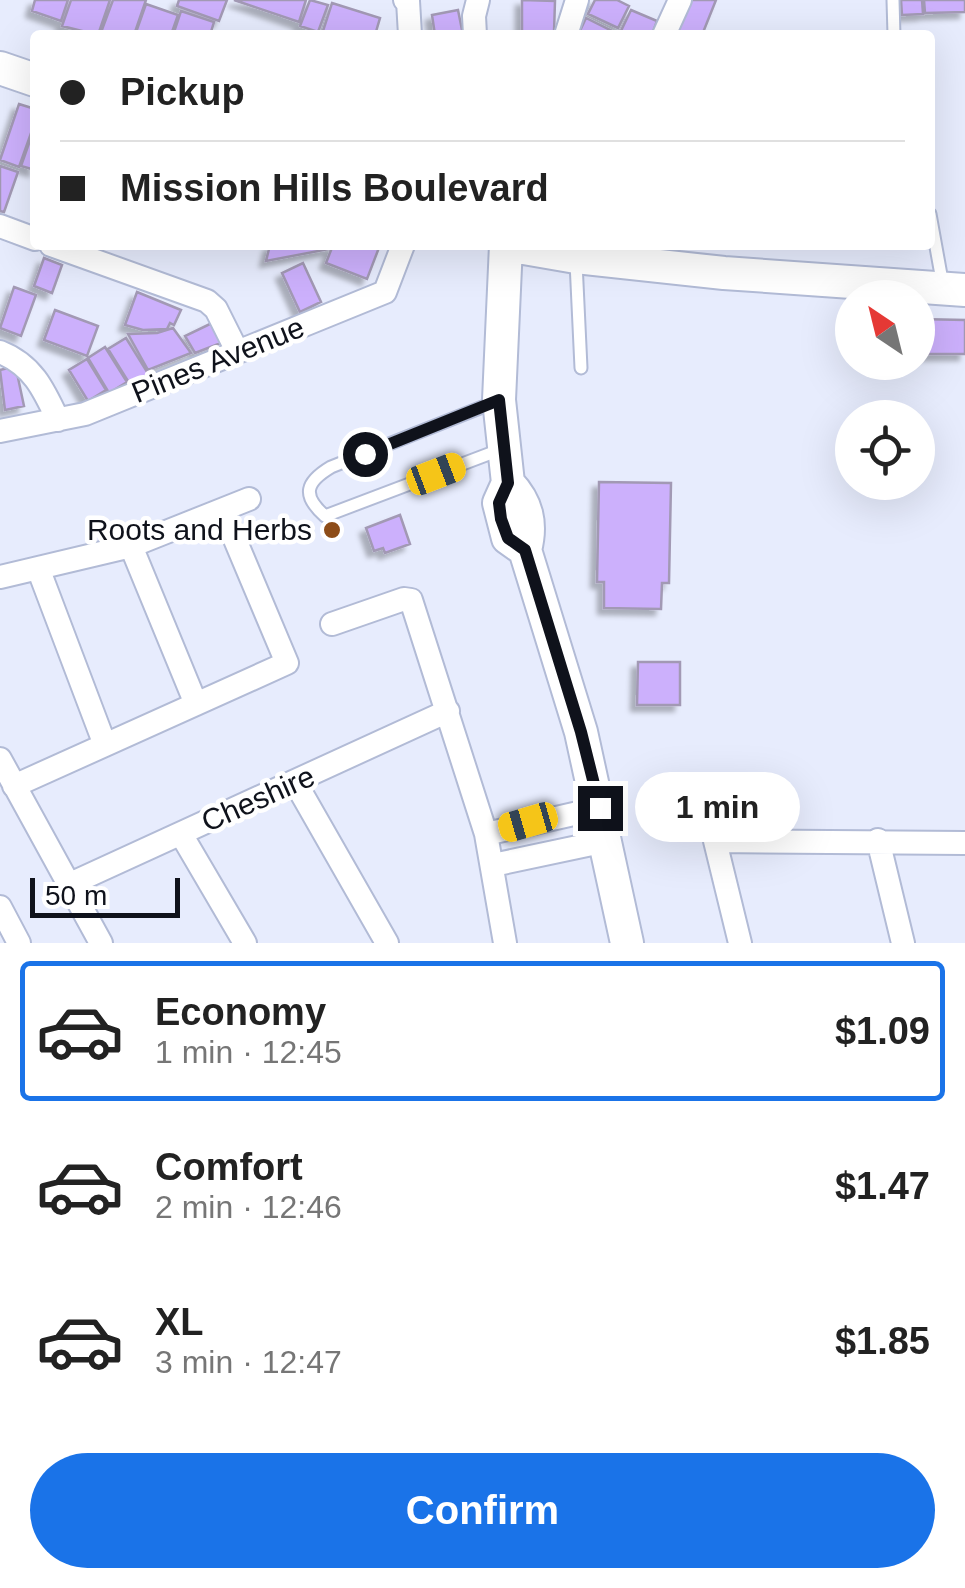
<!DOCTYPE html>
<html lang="en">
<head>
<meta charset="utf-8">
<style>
	:root { --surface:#fff; --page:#f6f6f6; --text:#222; --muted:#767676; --line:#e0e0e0; --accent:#1a73e8 }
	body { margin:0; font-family:Helvetica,sans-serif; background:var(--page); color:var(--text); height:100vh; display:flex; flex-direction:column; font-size:38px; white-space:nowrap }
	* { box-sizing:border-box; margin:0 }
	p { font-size:32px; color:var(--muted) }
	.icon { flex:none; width:55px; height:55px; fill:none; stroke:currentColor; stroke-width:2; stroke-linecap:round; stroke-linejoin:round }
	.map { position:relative; height:943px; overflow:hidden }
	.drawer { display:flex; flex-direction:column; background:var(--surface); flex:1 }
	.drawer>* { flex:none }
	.banner { position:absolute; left:30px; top:30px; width:905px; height:220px; border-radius:10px; box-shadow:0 10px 40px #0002; display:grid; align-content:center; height:220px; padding:0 30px; background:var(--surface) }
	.needle { width:65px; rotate:325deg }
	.controls { position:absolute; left:835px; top:280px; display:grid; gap:20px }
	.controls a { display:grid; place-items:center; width:100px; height:100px; border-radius:50%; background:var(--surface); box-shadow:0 10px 40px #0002; font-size:50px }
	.scale { position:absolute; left:30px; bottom:25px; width:150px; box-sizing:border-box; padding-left:10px; border:5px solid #0f121b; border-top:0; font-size:28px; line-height:35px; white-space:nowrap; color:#0f121b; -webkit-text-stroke:8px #fff; paint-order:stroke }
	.end { position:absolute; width:45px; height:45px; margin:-22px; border:12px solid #0f121b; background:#fff; box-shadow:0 0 0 5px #fff }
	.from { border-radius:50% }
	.bubble { position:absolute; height:70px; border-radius:35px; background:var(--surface); box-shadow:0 10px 40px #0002; font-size:32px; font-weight:700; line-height:70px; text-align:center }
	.car { position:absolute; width:30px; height:60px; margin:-30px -15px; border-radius:12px; box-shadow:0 0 8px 2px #0007; background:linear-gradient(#f5c518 24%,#345 0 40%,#f5c518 0 76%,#345 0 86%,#f5c518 0) }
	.banner b { display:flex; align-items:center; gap:35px; height:95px; font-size:38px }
	.banner b+b { border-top:2px solid var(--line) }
	.banner i { width:25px; height:25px; background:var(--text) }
	ul { padding:18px 0 0; list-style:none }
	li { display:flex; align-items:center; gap:30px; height:140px; margin:0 20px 15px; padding:0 10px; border:5px solid transparent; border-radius:10px }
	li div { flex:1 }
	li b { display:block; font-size:38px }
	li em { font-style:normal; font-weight:700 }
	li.active { border-color:var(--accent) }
	li>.icon { width:90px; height:90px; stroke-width:1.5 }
	.action { display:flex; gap:20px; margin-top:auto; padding:20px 30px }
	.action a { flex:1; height:115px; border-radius:60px; background:var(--accent); color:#fff; font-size:40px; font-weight:700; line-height:115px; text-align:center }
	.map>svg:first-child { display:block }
</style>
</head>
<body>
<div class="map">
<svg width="965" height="943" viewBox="0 0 965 943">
	<defs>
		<filter id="shadow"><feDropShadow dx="-6" dy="6" stdDeviation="2.5" flood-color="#0004"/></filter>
	</defs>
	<rect width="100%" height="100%" fill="#e7ecfd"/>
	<path fill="#ccb0fc" stroke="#a299b4" stroke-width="2.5" filter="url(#shadow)" d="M35,0H68L61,21L32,11Z
		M71,0H110L98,35L62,26Z
		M113,0H146L134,35H100Z
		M179,0H227L219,21L177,6Z
		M234,0H306L299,22Z
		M310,0L328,5L318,32L300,26Z
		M522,0L555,1L554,32H522Z
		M595,0H617L629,6L618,28L588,14Z
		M689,0H716L702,35H675Z
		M901,0H922L923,14L902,15Z
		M924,0H965V12L925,13Z
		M332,3L380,18L375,35L322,34Z
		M146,4L178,15L171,35H135Z
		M458,10L463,35H435L432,15Z
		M631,10L657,21L652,35H619Z
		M181,11L214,22L210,35H173Z
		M586,18L614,32L613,35H578Z
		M19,104L35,109V122L19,167L0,160Z
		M35,126V170L21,166Z
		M0,166L18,172L4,212L0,211Z
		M270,245H331L329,249L266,261Z
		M333,245H380L367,279L326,263Z
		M44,258L62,265L52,293L34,286Z
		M303,263L321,302L300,312L282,273Z
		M14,287L36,295L21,336L0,328Z
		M137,292L181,310L174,325L170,323L167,329L143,330L125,325Z
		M55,310L98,326L87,356L44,340Z
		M918,319L965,320V354H918Z
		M212,323L221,343L195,353L185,336Z
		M173,328L191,353L148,370L128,334L157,333Z
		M126,338L149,375L131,386L108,349Z
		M105,347L127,382L109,393L88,358Z
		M87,359L106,390L88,401L69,370Z
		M8,368L17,373L24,406L5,410L0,370Z
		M599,482L671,483L669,583H662L661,609L604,608V582H597Z
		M400,515L410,544L385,553L383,548L374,551L366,528Z
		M638,662H680V705H637Z"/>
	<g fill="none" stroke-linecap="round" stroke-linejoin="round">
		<g stroke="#b2bbd6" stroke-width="15">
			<path id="lane" d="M893,0L894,35
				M930,214L943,286
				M576,262L581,368
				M495,402L331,467C306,482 301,495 325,516L502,449"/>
		</g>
		<g stroke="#b2bbd6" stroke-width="26">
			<path id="street" d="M405,0L408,1L410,35
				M475,35L474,16L478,0
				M566,35L577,0
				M664,35L680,0
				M0,226L35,239
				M51,245L207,301L216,309L237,351
				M0,352C33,365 44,390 58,420
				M0,431L85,414L385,292L403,245
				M131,546L196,704
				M38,568L105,745
				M0,577L131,546L249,499
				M332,624L404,599L411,600L486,834L505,943
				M0,759L101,943
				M295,782L387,943
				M14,786L287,663L223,511
				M181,834L245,943
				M486,834L600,808
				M878,840L903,943
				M493,865L606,841
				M68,885L448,711
				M0,907L19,943
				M740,943L715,841L965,843"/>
		</g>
		<g stroke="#b2bbd6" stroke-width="36">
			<path id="secondary" d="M0,68L35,80
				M506,245L576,257L724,273L965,290
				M506,245L499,400L508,483L499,503L508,538L525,550
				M508,483C527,503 532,523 525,550L581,732L627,943"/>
		</g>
		<use href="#lane" stroke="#fff" stroke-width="11"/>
		<use href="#street" stroke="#fff" stroke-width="22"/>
		<use href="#secondary" stroke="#fff" stroke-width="32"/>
	</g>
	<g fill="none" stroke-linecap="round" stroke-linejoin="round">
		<path stroke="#0f121b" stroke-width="12" d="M365,454L499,400L508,483L499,503L501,519L508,538L525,550L581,732L600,808"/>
	</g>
	<circle fill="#8d4c18" stroke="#fff" stroke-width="4" cx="332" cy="530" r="10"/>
	<g text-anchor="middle" stroke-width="9" stroke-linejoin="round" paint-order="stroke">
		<g font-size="30" fill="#0f121b" stroke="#fff">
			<text transform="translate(218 360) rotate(-22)" y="10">Pines Avenue</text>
			<text transform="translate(258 799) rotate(-24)" y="10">Cheshire</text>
		</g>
		<g font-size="30" fill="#0f121b" stroke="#fff" text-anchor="end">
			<text x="312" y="540">Roots and Herbs</text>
		</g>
	</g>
</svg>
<div class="controls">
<a><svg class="needle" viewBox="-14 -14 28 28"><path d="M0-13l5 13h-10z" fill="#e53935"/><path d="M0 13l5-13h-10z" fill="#767676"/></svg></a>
<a><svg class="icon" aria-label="locate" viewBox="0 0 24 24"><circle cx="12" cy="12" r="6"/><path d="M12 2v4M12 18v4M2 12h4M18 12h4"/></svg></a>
</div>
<div class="scale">50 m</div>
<i class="end from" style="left:365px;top:454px"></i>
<i class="end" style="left:600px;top:808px"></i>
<div class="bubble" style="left:635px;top:772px;width:165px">1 min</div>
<i class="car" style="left:436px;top:474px;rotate:69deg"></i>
<i class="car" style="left:528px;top:822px;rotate:254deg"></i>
<div class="banner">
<b><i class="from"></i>Pickup</b>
<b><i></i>Mission Hills Boulevard</b>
</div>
</div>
<section class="drawer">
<ul>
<li class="active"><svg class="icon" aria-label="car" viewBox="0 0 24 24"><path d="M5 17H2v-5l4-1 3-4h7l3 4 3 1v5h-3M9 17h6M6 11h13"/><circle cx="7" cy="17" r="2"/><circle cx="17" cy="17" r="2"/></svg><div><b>Economy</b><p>1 min · 12:45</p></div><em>$1.09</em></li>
<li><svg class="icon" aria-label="car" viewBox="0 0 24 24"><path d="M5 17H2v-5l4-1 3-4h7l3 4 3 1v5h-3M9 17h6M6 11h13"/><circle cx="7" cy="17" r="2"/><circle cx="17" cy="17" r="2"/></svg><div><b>Comfort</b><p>2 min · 12:46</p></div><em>$1.47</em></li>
<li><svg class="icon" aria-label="car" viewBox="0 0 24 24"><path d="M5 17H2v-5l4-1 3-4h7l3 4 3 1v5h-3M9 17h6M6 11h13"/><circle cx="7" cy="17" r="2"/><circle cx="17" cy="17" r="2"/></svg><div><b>XL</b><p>3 min · 12:47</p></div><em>$1.85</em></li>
</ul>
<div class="action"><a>Confirm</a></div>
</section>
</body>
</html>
